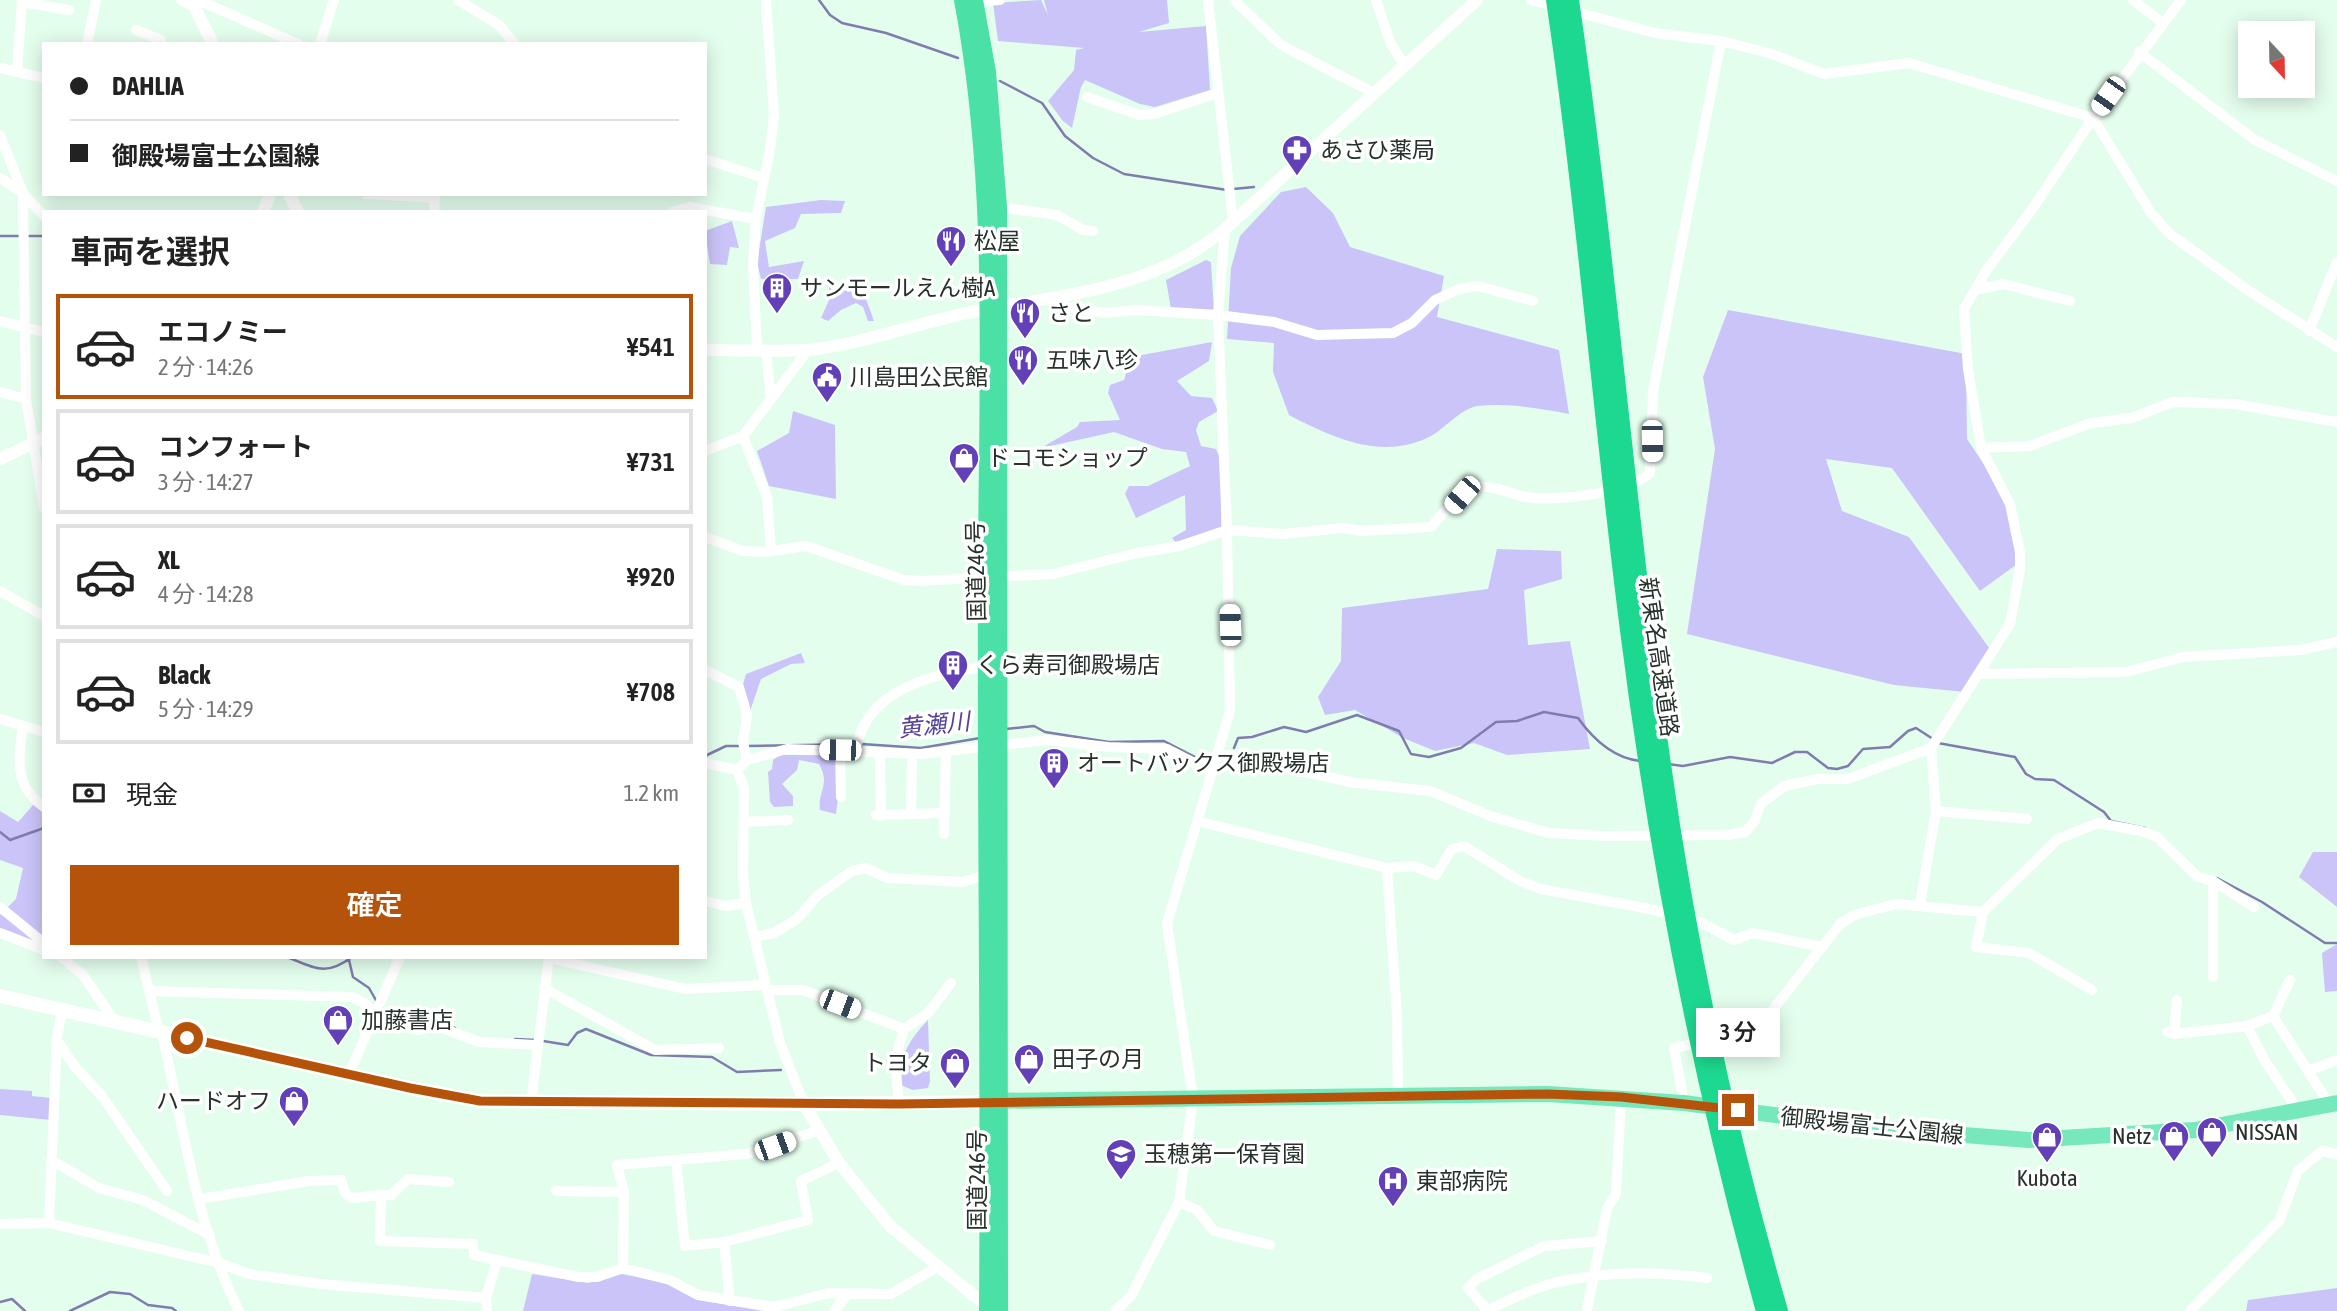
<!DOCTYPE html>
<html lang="ja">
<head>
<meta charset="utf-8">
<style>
	:root { --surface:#fff; --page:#f2f2f2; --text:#222; --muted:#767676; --line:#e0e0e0; --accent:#b45309 }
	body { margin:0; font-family:"Asap Condensed","Noto Sans JP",sans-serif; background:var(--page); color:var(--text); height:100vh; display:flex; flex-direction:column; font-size:26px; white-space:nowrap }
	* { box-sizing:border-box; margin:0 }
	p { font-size:23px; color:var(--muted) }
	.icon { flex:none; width:38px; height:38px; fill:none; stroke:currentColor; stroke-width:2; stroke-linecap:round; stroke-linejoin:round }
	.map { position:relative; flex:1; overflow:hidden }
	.sheet { position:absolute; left:42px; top:210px; width:665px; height:749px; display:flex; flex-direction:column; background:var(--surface); border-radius:0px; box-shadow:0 4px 18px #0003 }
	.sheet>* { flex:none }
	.hud { position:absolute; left:42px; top:42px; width:665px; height:154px; border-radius:0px; box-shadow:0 4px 18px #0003; display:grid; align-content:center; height:154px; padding:0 28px; background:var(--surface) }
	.needle { width:46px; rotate:158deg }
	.tools { position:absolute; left:2238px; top:21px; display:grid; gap:14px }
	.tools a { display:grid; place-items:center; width:77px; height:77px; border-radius:0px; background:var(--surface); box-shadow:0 4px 18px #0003; font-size:35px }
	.end { position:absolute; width:32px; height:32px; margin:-16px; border:9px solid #b45309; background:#fff; box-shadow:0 0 0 4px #fff }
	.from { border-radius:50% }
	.bubble { position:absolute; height:49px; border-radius:0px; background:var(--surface); box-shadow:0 4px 18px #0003; font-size:23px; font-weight:600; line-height:49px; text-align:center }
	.car { position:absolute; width:21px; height:42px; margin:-21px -10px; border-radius:9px; box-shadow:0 0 5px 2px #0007; background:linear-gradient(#fff 24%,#345 0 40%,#fff 0 76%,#345 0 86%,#fff 0) }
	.hud b { display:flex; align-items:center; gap:24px; height:66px; font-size:26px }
	.hud b+b { border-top:2px solid var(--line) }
	.hud i { width:18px; height:18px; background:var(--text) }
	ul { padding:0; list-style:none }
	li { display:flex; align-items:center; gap:21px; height:105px; margin:0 14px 10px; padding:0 14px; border:4px solid var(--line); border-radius:0px }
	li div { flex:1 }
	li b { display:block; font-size:26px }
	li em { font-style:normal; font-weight:600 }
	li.active { border-color:var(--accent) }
	li>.icon { width:63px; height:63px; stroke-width:1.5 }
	h2 { padding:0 28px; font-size:32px; line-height:84px }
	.pay { display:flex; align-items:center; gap:18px; height:77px; padding:0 28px; font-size:26px }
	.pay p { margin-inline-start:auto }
	.button { display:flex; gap:14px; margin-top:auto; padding:14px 28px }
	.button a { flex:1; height:80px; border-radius:0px; background:var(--accent); color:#fff; font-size:28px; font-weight:600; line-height:80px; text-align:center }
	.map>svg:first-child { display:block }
</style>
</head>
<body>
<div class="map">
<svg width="2337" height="1311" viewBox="0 0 2337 1311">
	<rect width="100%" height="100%" fill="#e4feee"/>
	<path fill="#cbc4f9" d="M1041,0L1048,15L1044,0H1167L1169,23L1139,32L1206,26L1210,90L1155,107L1140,104L1085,80L1081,87L1072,128L1063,121L1048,101L1074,70L1076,50L1084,48L998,41L993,3Z
		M1306,187L1333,213L1350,247L1444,276L1437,317L1559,350L1569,414C1539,408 1507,403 1477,406C1460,409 1443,431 1427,438C1380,460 1331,437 1289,415L1273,372L1274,343L1227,339L1231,268L1240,236L1281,192Z
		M821,200L845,201L841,213L801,214L795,228L765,241L769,267L804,261L798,279H761L757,263L766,207Z
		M732,221L739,248L730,247L727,265L710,264L705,231Z
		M1206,260L1211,262L1214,312L1171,309L1166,280Z
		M838,284L865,296L874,321H868L863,307L856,303L841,310L828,321L821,318L829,300V287Z
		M1728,310L1966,354L1967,439L2005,496L2020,562L1980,591L1892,468L1826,459L1842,511L1909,537L1992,652L1965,692L1894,685L1687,634L1715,449L1703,377Z
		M1212,342L1209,361L1177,381L1191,396L1212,398L1218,411L1199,422L1196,430L1201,446L1216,449L1222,463L1221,529L1177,544L1172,538L1186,530L1185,495L1136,518L1125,494L1129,486H1148L1190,466L1186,452L1162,449L1114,432L1041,448L1077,427L1080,422L1120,420L1108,393L1110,385L1124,380L1131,357Z
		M793,411L835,425L836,499L769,486L757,451L789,433Z
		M1497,549L1561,551L1562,579L1524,590L1528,645L1570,641L1590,749L1507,755L1474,743L1435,751L1403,738L1355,710L1325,715L1318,697L1341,661L1342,608L1488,589Z
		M801,653L805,663L791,664L761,679L749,714L742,688L746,674Z
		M780,755H830L838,759L839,789L836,814L820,810C817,792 831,785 819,764L799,760L797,770L782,784L793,796V806L774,807L770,802L768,772L772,769L773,760Z
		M34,804L44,814V949L0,937V915L16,899L23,868L0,860V811L18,822Z
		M2313,852H2337V907L2299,877Z
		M2337,944V991L2325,992L2322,953Z
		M928,1020L930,1081L928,1088L913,1090L900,1085C898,1058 909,1040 928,1020Z
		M0,1089L32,1091V1096L52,1098L51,1120L0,1115Z
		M532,1274L588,1283L622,1274L670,1284L699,1300L763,1311H523Z
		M2337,1288V1311H2246L2248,1300Z"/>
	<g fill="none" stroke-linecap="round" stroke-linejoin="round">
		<path stroke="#807cad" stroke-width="2.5" d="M819,0L830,15L842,23L886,33L958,58
			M1000,81L1042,103L1065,136L1093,158L1124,174L1227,190
			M1233,189L1254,187
			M0,236H19
			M26,236H44
			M1006,729L1034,726L1045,732L1109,742L1164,741L1201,760
			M1938,743L2015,757L2026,774L2035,779L2054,780L2104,812L2111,821L2145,828
			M862,744L921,748L980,738
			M747,746L855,744
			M1234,748L1238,738L1252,737L1284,727L1306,732L1357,715L1399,731L1411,754L1429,757L1461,748L1496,722L1517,721L1544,712L1578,718C1593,739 1613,758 1640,761
			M705,756L726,746H740
			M1224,764H1228
			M1668,764L1683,766L1730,757L1772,763L1795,752H1807L1828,768L1837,769L1848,766L1863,749L1890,747L1908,731L1916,728L1933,739
			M0,832L10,840L44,828
			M2217,878L2262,902L2325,943H2337
			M287,957C315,968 325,977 352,957
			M349,960L353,977L369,988L377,1002
			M380,1007L416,1024L434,1021L455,1028
			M515,1039L536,1040
			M543,1041L568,1045L577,1033L586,1029L651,1055L712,1057L737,1072L781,1070
			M0,1302L12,1299L25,1311
			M70,1311L110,1292L130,1294L148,1305L172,1308L176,1311"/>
		<path stroke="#fff" stroke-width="10" d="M181,0L195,7
			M198,0L298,44
			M458,0L499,25L515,44
			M1208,0L1233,221
			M1234,0L1281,45L1374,93
			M1376,0L1390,42L1404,65
			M1531,0L1655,33L1721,41L1769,53L1824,74L1909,63L2093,118L2151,213L2170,234L2249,291L2337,347
			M2133,0L2163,23
			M975,2L1000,0
			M136,30L161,40L159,44
			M87,44L96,0
			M320,44L334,0
			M2139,52L2255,140L2337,181
			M0,68L44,78
			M17,71L22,2L69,10
			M1087,97L1140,115L1154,114L1218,93
			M0,135L23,193L26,399L44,508
			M705,159L764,178
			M0,178L23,193L44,216
			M366,194L435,198
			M999,207L1057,215L1083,230L1093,231
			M434,212L435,194
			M672,212L689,207L756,219
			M1975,290L2003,284L2070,301
			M1061,297L1066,307L1106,313L1136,310L1218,315L1274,322L1317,335L1393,333L1412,323L1435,300L1459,289L1478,286L1533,301
			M0,321L44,332
			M2309,331L2337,262
			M757,350L753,264L756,219L770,150L774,115L766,0
			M766,350L771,398
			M0,392L26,399
			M743,436L767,497L771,549
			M1981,448L2030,446L2091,423L2132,418L2173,402L2235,404L2337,422
			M705,451L743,436L808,350
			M705,537L743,551L765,552L806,546L904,580L920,581L1053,574L1137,553L1180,546L1227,530L1283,534L1343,528L1362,531L1431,527C1440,516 1460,493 1474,488C1491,483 1509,494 1526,497C1555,502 1629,493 1650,473L1653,391L1721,41
			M0,591L44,616
			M705,670L739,687L747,715L743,742L747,760
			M1981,674L2126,672L2183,657L2300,650L2337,642
			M0,719L44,732
			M23,726C18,759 14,786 44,807
			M840,750L841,797
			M856,751C864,690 933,673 985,667
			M880,752L881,816
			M1218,753L1355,783L1431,791L1490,816L1549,833L1604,836L1728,835L1745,832L1754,822L1761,804L1784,786L1818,779H1848L1931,748L2010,624L2020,569V552L2010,504L1981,448L1968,369L1964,309L1986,271L2033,208L2093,118L2181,0
			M705,763L737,770
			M737,770L747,760L787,749L920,754L1048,740L1108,747L1167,749L1212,772
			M737,770L744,788L743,875L746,903L780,1043L804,1104
			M1936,811L2027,819
			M911,814L912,762
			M876,815L945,813
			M1197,821L1387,868L1397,1017L1398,1095
			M743,822L788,820
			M944,834L946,752
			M1387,868L1414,866L1436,875L1452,849L1464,846L1520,881L1541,889L1650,909L1702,923L1734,940L1753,933L1822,947
			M2213,881L2254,907
			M705,901L726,906L746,903
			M1920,904L1936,811L1931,748
			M0,907L44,943
			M1983,912L1976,947L2029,953L2092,990
			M0,933L44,950
			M754,937L774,933L797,919L817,896L852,871L866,868L887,878L963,882L988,874
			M61,957L83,975L115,1022
			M141,957L159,1032
			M549,958L685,989L766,985
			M2290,980L2273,1016L2329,1104
			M544,988L655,1050L719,1048
			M767,990H803L904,1029
			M149,991L352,997L366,1004L376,1015L418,1030L437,1026L479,1042L536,1045
			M2247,1026L2265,1061L2299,1112
			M2167,1032L2174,1034L2247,1026L2273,1016
			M162,1033C183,1125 196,1226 239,1311
			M2174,1034L2177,1000
			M57,1040L76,1068L102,1096L167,1191
			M2308,1071L2337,1060
			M349,1074L400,957
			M531,1103L549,957
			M1684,1103L1674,1048L1747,1032L1771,1012L1840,924L1854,915L1896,904L1983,912L2058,839L2098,823L2141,831L2157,837L2198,877L2213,881V977
			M899,1104L895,1059L904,1029L928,1013L951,983
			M51,1160L99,1188L143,1200L210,1235
			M676,1160L685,1246L724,1242L808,1220L801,1181L839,1163
			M449,1182L408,1179L391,1195H381L380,1241L473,1244L474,1255L497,1260
			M556,1191L624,1192
			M200,1199L309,1181L341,1180L345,1193L352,1198L381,1195
			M1179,1202L1197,1210L1214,1231L1270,1245
			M49,1223L57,1037L62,1011
			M0,1224L49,1223L219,1263L249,1274L321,1284L486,1298
			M724,1242L730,1301
			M623,1268L624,1192L617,1165L746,1154L820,1130
			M1487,1310L1468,1288L1477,1279L1544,1246L1602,1241
			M1587,1310L1607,1209L1616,1194L1621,1097
			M487,1311L486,1298L497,1260L579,1277H597L623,1268L670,1280L698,1295L774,1307L829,1293L891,1294L939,1266
			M834,1311L848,1294
			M1115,1311L1131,1296L1179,1202L1193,1099L1167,923L1230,711L1227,530L1218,315L1225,229
			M1485,1311C1506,1302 1528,1290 1550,1284C1600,1271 1656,1271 1707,1278
			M2190,1311L2279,1221L2298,1171L2322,1151L2337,1154"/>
		<path stroke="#fff" stroke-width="12" d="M191,0L213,44
			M289,194L298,212
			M263,212L270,194
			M705,350C739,350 773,352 806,350C857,346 920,322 972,312C1062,294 1152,291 1225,229L1477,0
			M0,459L44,438
			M804,1104L839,1163L890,1226L990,1309"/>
		<path stroke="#fff" stroke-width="14" d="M0,996L410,1088L480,1101L804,1104L985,1102"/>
		<path stroke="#77e8bc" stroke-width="16" d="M987,1101L1548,1094L1684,1103L1872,1128L2029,1140L2195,1130L2337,1103"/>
		<path stroke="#4ae0a6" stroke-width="16" d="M962,0C998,190 986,386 986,579C985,823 989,1067 987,1311
			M975,0L988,72L999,207L1000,1311"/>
		<path stroke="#1dd98f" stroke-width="18" d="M1555,0C1586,209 1602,420 1629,630C1658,861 1703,1087 1765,1311
			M1570,0C1606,247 1625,496 1659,743C1685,935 1725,1125 1779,1311"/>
	</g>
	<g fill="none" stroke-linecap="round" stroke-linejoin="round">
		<path stroke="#b45309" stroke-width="9" d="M187,1038L410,1088L480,1101L899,1104L1548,1094L1621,1097L1738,1110"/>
	</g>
	<defs>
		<g id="pharmacy-pin" transform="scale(1.575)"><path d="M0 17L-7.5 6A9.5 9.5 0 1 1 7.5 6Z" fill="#6140b8" stroke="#fff"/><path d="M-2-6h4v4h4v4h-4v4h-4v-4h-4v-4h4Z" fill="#fff"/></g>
		<g id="restaurant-pin" transform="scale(1.575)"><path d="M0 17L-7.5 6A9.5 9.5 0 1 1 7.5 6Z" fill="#6140b8" stroke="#fff"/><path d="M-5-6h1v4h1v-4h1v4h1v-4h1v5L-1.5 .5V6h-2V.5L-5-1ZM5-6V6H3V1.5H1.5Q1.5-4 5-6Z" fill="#fff"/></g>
		<g id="building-pin" transform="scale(1.575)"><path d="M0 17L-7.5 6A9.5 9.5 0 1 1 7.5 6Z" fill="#6140b8" stroke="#fff"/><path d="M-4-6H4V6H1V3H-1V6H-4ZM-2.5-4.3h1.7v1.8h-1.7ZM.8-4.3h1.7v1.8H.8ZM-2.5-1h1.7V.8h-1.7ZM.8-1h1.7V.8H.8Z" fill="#fff"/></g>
		<g id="civic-pin" transform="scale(1.575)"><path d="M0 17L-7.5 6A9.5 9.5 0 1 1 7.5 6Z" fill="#6140b8" stroke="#fff"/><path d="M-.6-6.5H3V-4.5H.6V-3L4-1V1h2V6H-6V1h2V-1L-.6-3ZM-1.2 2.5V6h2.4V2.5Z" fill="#fff"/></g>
		<g id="shop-pin" transform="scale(1.575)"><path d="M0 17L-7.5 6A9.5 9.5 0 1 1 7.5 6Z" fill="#6140b8" stroke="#fff"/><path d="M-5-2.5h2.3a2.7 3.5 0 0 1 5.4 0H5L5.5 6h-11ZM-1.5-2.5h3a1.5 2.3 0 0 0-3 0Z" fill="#fff"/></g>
		<g id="school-pin" transform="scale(1.575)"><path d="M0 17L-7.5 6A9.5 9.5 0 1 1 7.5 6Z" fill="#6140b8" stroke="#fff"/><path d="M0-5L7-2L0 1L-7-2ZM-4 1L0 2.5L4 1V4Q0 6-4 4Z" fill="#fff"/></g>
		<g id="hospital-pin" transform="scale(1.575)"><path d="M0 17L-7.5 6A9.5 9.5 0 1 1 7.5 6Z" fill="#6140b8" stroke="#fff"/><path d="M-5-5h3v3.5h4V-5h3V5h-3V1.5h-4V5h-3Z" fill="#fff"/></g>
	</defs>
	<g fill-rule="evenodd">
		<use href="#pharmacy-pin" x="1297" y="150"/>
		<use href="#restaurant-pin" x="951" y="241"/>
		<use href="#building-pin" x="777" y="288"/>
		<use href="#restaurant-pin" x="1025" y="313"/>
		<use href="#restaurant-pin" x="1023" y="360"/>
		<use href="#civic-pin" x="827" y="377"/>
		<use href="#shop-pin" x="964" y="458"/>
		<use href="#building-pin" x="953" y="665"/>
		<use href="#building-pin" x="1054" y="763"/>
		<use href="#shop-pin" x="338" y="1020"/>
		<use href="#shop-pin" x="1029" y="1059"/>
		<use href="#shop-pin" x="955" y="1063"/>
		<use href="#shop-pin" x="294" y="1101"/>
		<use href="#shop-pin" x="2212" y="1132"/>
		<use href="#shop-pin" x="2174" y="1136"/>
		<use href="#shop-pin" x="2047" y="1137"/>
		<use href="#school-pin" x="1121" y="1154"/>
		<use href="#hospital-pin" x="1393" y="1181"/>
	</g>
	<g text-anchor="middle" stroke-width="7" stroke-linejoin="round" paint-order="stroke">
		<g font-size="23" fill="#26322b" stroke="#fff" text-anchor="start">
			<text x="1320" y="158">あさひ薬局</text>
			<text x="974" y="249">松屋</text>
			<text x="800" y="296">サンモールえん樹A</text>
			<text x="1048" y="321">さと</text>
			<text x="1046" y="368">五味八珍</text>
			<text x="850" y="385">川島田公民館</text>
			<text x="987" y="466">ドコモショップ</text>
			<text x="976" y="673">くら寿司御殿場店</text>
			<text x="1077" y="771">オートバックス御殿場店</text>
			<text x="361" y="1028">加藤書店</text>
			<text x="1052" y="1067">田子の月</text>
			<text x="932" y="1071" text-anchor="end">トヨタ</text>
			<text x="271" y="1109" text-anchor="end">ハードオフ</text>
			<text x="2235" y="1140">NISSAN</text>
			<text x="2151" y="1144" text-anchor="end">Netz</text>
			<text x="1144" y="1162">玉穂第一保育園</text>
			<text x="2047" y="1186" text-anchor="middle">Kubota</text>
			<text x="1416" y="1189">東部病院</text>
		</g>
		<g font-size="23" fill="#26322b" stroke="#fff">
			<text transform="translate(976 571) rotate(-91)" y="8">国道246号</text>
			<text transform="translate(1659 657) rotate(82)" y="8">新東名高速道路</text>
			<text transform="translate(1872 1126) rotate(6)" y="8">御殿場富士公園線</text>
			<text transform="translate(977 1180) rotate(-90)" y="8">国道246号</text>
		</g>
		<g font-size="24" font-style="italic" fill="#564298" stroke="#fff">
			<text transform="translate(934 725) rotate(-6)" y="8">黄瀬川</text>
		</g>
	</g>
</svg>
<div class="tools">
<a><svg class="needle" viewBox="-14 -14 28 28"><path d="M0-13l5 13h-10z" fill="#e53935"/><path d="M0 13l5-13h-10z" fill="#767676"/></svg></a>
</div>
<i class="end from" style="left:187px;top:1038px"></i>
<i class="end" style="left:1738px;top:1110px"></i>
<div class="bubble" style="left:1696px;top:1008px;width:84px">3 分</div>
<i class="car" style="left:2108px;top:96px;rotate:215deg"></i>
<i class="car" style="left:1652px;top:441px;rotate:179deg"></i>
<i class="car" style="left:1462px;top:495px;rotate:221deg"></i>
<i class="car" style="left:1230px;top:625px;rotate:358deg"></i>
<i class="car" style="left:840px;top:750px;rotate:271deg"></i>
<i class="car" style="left:840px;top:1004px;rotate:111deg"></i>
<i class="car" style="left:775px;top:1146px;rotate:70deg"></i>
<div class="hud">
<b><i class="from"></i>DAHLIA</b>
<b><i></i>御殿場富士公園線</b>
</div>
<section class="sheet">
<h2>車両を選択</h2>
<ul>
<li class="active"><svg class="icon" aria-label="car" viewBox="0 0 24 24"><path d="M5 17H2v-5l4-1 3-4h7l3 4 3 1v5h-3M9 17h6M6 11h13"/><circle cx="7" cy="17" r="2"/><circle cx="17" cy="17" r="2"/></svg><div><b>エコノミー</b><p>2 分 · 14:26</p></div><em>¥541</em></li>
<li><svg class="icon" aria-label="car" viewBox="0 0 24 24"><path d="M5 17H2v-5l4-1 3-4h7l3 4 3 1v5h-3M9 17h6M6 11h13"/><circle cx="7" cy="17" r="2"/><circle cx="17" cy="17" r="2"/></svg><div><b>コンフォート</b><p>3 分 · 14:27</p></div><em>¥731</em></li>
<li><svg class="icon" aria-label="car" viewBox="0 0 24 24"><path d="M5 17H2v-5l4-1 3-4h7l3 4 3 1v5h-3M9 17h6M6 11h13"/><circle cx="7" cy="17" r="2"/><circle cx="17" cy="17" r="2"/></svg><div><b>XL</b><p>4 分 · 14:28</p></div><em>¥920</em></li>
<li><svg class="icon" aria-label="car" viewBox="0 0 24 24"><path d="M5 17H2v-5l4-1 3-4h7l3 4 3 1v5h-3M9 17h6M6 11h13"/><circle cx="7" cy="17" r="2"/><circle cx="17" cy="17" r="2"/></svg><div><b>Black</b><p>5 分 · 14:29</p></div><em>¥708</em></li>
</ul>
<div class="pay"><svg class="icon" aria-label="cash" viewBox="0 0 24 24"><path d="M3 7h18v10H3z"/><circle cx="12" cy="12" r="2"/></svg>現金<p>1.2 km</p></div>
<div class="button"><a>確定</a></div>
</section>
</div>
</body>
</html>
